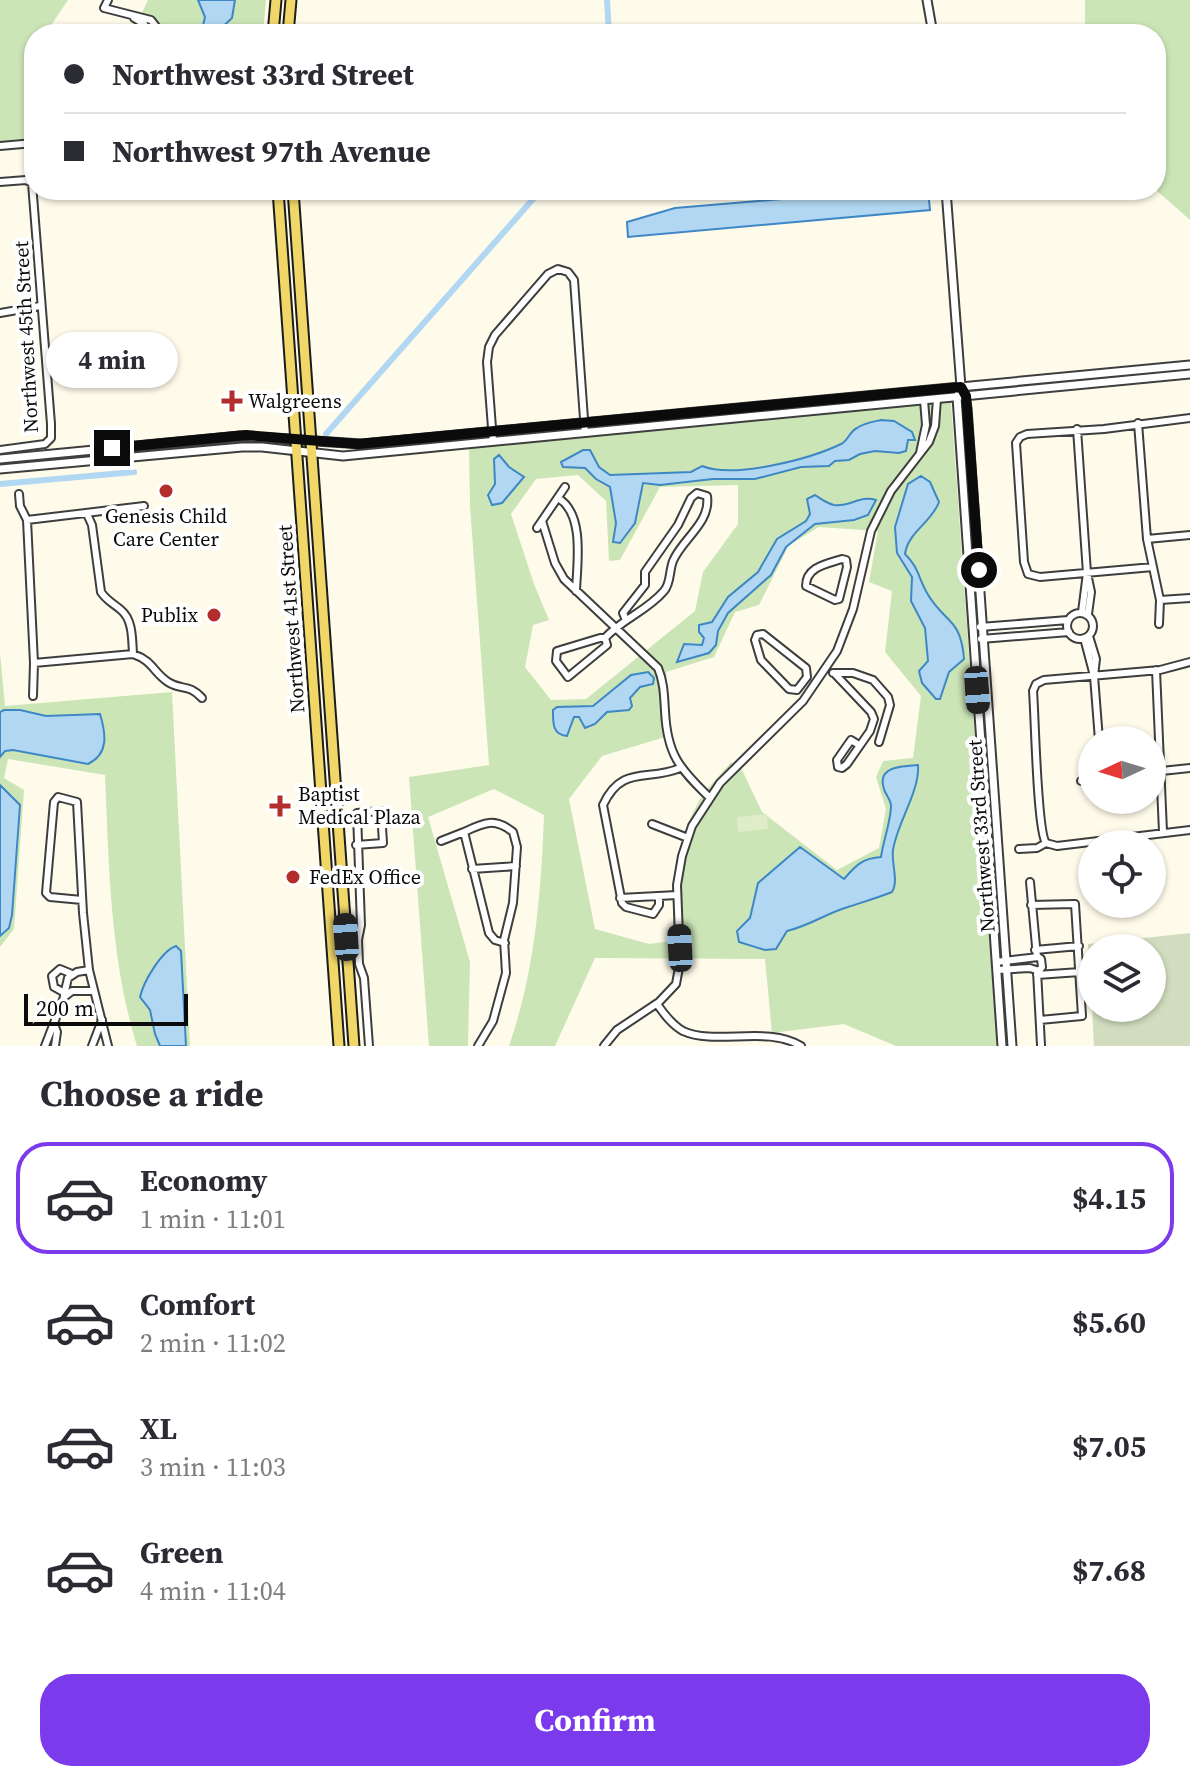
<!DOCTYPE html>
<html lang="en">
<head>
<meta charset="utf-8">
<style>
	:root { --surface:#fff; --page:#f7f7f7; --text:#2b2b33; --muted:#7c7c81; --line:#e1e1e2; --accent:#7c3aed }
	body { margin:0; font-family:"Source Serif 4",serif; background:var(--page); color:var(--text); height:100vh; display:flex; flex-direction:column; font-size:30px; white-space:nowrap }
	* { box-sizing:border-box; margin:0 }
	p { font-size:26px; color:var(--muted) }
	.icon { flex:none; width:44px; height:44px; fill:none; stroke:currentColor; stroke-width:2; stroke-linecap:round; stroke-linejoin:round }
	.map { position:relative; height:1046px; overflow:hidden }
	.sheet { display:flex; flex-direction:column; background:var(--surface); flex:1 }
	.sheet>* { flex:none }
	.guide { position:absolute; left:24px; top:24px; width:1142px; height:176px; border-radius:32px; box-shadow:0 2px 6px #0004; display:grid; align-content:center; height:176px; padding:0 40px; background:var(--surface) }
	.needle { width:52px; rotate:266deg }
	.controls { position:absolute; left:1078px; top:726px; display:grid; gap:16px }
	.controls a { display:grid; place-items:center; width:88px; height:88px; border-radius:50%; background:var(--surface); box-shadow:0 2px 6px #0004; font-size:40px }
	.scale { position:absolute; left:24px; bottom:20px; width:164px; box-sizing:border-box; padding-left:8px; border:4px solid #0b0b0b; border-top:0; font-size:22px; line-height:28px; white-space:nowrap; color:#0b0b0b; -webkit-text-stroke:6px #fff; paint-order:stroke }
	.end { position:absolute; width:36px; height:36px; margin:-18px; border:10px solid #0b0b0b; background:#fff; box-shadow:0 0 0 4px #fff }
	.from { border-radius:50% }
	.bubble { position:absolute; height:56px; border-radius:28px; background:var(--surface); box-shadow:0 2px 6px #0004; font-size:26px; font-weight:700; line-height:56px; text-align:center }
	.car { position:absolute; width:24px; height:48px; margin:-24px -12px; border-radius:10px; box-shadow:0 0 6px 2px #0007; background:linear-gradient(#222 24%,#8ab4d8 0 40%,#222 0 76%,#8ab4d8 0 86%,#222 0) }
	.guide b { display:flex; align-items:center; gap:28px; height:76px; font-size:30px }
	.guide b+b { border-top:2px solid var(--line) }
	.guide i { width:20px; height:20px; background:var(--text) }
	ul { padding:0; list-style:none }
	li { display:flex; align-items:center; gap:24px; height:112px; margin:0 16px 12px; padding:0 24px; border:4px solid transparent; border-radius:32px }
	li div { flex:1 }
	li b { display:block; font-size:30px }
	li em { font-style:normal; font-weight:700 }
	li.selected { border-color:var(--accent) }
	li>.icon { width:72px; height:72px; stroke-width:1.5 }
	h2 { padding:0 40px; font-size:36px; line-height:96px }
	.button { display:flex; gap:16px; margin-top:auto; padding:16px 40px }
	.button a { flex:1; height:92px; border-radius:32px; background:var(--accent); color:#fff; font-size:32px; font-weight:700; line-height:92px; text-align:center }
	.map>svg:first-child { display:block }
</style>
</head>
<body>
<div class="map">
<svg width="1190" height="1046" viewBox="0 0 1190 1046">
	<rect width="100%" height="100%" fill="#fefbeb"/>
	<path fill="#cce5b7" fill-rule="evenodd" d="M0,0H68L48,30L59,34H34V146L0,149Z
		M148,0H266L263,34H132Z
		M1085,0H1190V220L1156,190V34H1085Z
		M951,402L997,1046H896L844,1024L772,1033L765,959L595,958L555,1046H509C535,971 541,894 544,815L494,789L428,817L470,962L468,1046H429L409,777L489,765L470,506L469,448ZM578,475L606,501L609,561L620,560L660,487L738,485V524L703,572L695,611L586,699L551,700L525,667L533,625L549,620L534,584L511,514L536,479ZM819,527L878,531L869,582L892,591L885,652L921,696L913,758L883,761L876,777L886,809L879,848L837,870L762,812L742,770L731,762C721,775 707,787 699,801C673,846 673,891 673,941L649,944L595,929L569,799L602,756L672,735L666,672L714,657L735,612L759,605L789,545Z
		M0,653L5,706L172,692L190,1046H137C110,959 109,866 105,775L8,759L4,778L24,790L14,929L0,947Z"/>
	<path fill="#d1ddbe" d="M1190,933V1046H1094L1092,1008H1152V948H1092V1008L1088,944Z"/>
	<path fill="#deedc8" d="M767,814L768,829L738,832L737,817Z"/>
	<path fill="#b2d7f2" stroke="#3e87c5" stroke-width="2" d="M198,0H235L232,18L215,34H201L205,17Z
		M888,190H928L930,210L628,237L627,222L675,208Z
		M881,420L894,421L912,432L915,440H908L906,451L899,453L875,451L860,454L849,460L835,461L829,466L801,467L755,479H713L660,485L643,483L635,523L620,543L613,542L616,523L610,487L596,479L585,468L563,467L561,462L583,450H590L599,467L610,475L691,472L702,466C734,479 810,459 841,444C848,441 849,432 857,428C864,423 872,422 881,420Z
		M499,455L509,467L524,477L502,503L492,505L488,495L495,484L494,459Z
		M921,476L930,482L939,502C932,522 908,532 905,554C919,568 918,577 927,593C944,623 961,617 964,659L949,672L940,699H936L922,683L919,671L928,661L925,628L911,601L912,577L897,553L895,527L908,484Z
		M815,495C821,499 828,504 834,505C850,507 860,495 876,500L868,515L854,520L815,524L786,547L771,575L728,613L718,631L716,645L709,653L677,662L684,644L702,645L704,638L699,632V625L712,622L728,597L758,572L777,539L806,521L810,514L807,499Z
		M648,672L654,678L653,684L640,687L630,698L632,706L629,710L607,712L595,724L585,728L579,717H574L567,736C552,735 553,722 553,710L557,707L593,706L631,675Z
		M4,710H20L46,716L100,714C106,734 109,754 88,764L13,750L5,751L0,757V712Z
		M918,765C920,791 897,823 893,850C891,863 899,881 892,892C877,898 863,902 848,907C827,913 809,926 787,931L776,949L765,950L739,942L737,931L750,918L758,883L800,847L844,879C856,865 863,858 881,857C883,842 891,820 891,806C891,800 885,794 884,789C876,766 903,766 918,765Z
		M0,785L20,805L12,915L9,928L0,936Z
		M176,946L181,951L186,1046H160L155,1034L150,1010L140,997C143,983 161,951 176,946Z"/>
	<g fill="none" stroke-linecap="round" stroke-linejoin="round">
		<path stroke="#b2d7f2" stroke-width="6" d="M607,0L609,34
			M326,434L541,190
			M0,484L134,472"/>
		<g stroke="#3e3e3e" stroke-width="10">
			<path id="minor" d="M108,0L104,8L151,20L162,34
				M134,18L144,24L150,34
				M0,146L34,143
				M0,182L26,180L32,183L51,424V438L45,444L0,450
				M0,313L40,306
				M1138,423L1147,539L1160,600L1159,624
				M1077,429L1087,573L1091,592L1088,614
				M493,441L487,362L489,347L495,335L548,274L558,269L568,272L574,280L585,433
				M920,453L926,425L924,400
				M19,494L20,506L27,520L34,663L33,696
				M558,498C585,514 577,563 576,591
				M87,514L92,525L101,592C107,601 113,603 121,610C133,620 132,639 133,654
				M27,520L144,506
				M542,521L555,563L564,579L658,668C664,682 664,696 665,711C667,754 679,768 709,797
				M537,528L565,487
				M1147,539L1190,535
				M842,559L846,560L847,567L839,599L835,600L806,586C806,567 826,564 842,559Z
				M1153,567L1040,577L1028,574L1024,562L1016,443L1020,437L1027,434L1104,429L1190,418
				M1160,600L1190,598
				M1082,612L1087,573
				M1067 626a13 13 0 1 1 26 0a13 13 0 1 1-26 0Z
				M980,627L1068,620
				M763,634L806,668L807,677L797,690L789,689L761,660L755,640L757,635Z
				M1089,636L1096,659L1094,676
				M600,638H605L607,645L568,677L556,661L557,651Z
				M605,638C622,619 647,611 664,591C671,583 669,571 673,561C682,539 711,523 707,496L697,493L691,498L678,525L645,572V585L623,613L626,620
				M1084,638L1094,676L1099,740
				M981,639L1069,632
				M34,663L133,654C153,661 153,672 168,682C182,691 188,683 202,698
				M1156,670L1163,832
				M833,673H853L873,680L888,697L890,705L879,742
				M835,674L871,712L874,719L870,731L847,764L842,768L838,767L837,760L851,740L859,745
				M1152,772L1190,768
				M1081,781L1092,780
				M652,824L688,838
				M441,841L464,832
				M1046,843C1037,831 1035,715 1033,691L1036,684L1044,680L1160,670L1190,662
				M356,845L383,843L381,811L357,813L361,925L358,940L359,964L364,978L369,1046
				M1019,849L1037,848L1046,843L1057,846L1190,830
				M472,869L516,866
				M1030,882L1037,957
				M659,897V905L653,914L626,907L622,903L603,805C622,764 648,782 680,768
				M620,898L677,895
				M82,900L50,897L46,893L54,802L58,797L77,802L83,913L89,970L108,1046
				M1031,905L1075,904L1082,1016L1040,1020
				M1035,950L1079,946
				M996,962L1038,957L1041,959L1042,967L1039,971L1030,968L997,970
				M1037,971L1041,1045
				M1037,975L1080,972
				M63,992L54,987L52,976L60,969L72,974
				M64,995L68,978L77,972L89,970
				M657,1004C664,1014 672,1025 683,1031C716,1046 767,1025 801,1046
				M54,1024L57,1032L55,1046
				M45,1046L64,997L72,991H94
				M92,1046L102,1020
				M478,1046L493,1021L506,973L504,940L513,903L517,847L513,832C494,817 483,823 464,832L489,933L495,940L505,943
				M604,1046L617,1030L659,1002L676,984L680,962L677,885L682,856L692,826L720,783L803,701L837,651L853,609L871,531L891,491L929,442L935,426L937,399"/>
		</g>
		<g stroke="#3e3e3e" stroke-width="11">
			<path id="tertiary" d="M927,0L933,34
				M946,190L961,387L957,397L1002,1046
				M964,392L967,408L1012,1046
				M0,459L240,436L362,444L1190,365
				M0,469L242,447H262L343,456L1190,374"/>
		</g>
		<g stroke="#1c1c1c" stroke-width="13">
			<path id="primary" d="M273,34L276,0
				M288,34L291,0
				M278,190L339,1046
				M293,190L354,1046"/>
		</g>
		<use href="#minor" stroke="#fff" stroke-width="6"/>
		<use href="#tertiary" stroke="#fff" stroke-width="7"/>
		<use href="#primary" stroke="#f0d768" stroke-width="9"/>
	</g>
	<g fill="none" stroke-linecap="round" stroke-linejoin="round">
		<path stroke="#0b0b0b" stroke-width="10" d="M112,448L246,435L358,444L961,387L966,396L967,408L979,570"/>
	</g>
	<g fill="#b22d2c" stroke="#fff" stroke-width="3">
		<path d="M228 389h8v8h8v8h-8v8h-8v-8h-8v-8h8z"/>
		<circle cx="166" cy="491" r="8"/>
		<circle cx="214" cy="615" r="8"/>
		<path d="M276 794h8v8h8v8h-8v8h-8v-8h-8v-8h8z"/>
		<circle cx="293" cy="877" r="8"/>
	</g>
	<g text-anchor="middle" stroke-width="8" stroke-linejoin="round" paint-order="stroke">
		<g font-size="20" fill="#0b0b0b" stroke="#fff">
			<text transform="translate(26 337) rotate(-93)" y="7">Northwest 45th Street</text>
			<text transform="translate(291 619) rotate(-94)" y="7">Northwest 41st Street</text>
			<text transform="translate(981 836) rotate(-94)" y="7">Northwest 33rd Street</text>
		</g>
		<g font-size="20" fill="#0b0b0b" stroke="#fff" text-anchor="start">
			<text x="248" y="408">Walgreens</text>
			<text x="166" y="523" text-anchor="middle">Genesis Child<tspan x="166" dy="23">Care Center</tspan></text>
			<text x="198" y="622" text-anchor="end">Publix</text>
			<text x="298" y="801">Baptist<tspan x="298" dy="23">Medical Plaza</tspan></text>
			<text x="309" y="884">FedEx Office</text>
		</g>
	</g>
</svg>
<div class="controls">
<a><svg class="needle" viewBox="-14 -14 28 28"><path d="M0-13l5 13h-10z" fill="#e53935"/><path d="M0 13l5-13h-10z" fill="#7c7c81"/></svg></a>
<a><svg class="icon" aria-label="locate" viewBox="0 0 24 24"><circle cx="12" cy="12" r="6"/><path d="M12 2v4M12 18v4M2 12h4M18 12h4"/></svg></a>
<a><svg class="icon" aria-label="layers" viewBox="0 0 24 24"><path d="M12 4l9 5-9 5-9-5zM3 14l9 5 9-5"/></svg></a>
</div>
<div class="scale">200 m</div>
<i class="end from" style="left:979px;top:570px"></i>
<i class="end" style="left:112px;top:448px"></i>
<div class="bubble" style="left:46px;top:332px;width:132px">4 min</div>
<i class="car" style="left:977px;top:690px;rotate:176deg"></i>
<i class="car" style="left:346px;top:937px;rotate:356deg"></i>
<i class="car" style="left:680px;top:948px;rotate:357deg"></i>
<div class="guide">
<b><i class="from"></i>Northwest 33rd Street</b>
<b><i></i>Northwest 97th Avenue</b>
</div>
</div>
<section class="sheet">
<h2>Choose a ride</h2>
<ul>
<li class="selected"><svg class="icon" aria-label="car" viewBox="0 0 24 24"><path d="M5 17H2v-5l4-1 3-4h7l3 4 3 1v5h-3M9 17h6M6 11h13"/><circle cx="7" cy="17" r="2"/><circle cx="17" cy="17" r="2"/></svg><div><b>Economy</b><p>1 min · 11:01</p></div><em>$4.15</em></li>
<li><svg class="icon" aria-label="car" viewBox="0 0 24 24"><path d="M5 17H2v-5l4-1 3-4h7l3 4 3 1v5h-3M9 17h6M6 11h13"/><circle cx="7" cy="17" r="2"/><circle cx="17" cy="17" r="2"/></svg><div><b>Comfort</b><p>2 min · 11:02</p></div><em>$5.60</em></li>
<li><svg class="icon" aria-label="car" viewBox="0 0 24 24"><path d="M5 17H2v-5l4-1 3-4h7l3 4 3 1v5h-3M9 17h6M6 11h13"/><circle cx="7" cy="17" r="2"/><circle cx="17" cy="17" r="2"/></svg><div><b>XL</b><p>3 min · 11:03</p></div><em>$7.05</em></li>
<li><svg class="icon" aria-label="car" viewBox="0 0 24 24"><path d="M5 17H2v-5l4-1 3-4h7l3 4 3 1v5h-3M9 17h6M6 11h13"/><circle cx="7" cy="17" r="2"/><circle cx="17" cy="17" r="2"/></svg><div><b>Green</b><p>4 min · 11:04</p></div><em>$7.68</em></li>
</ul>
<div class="button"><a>Confirm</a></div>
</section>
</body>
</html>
